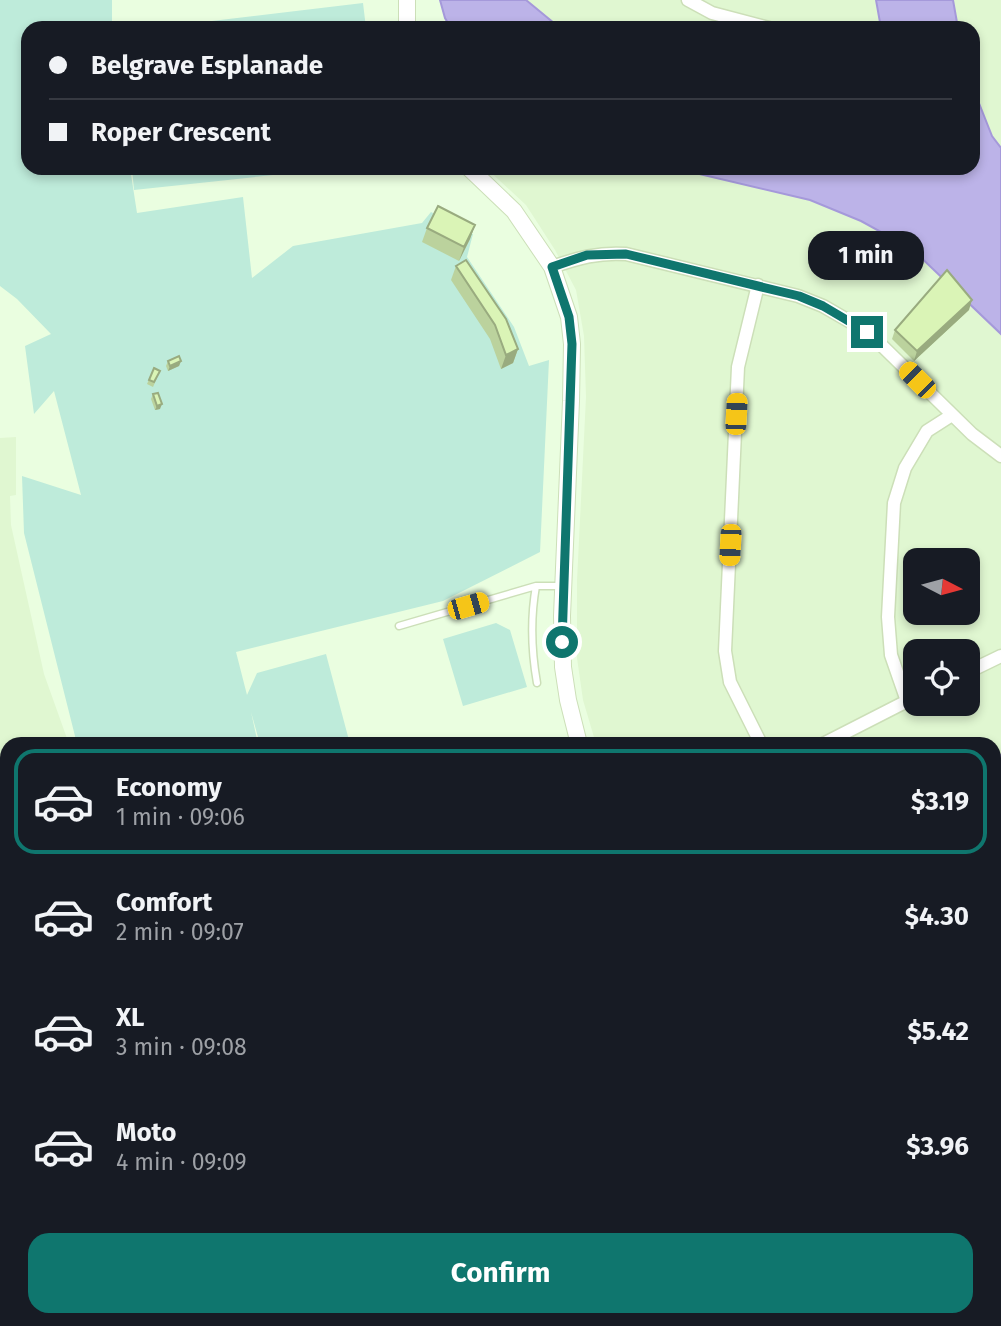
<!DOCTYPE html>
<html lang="en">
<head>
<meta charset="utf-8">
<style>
	:root { --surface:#171b24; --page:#242831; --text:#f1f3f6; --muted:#9ea1a6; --line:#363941; --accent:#0f766e }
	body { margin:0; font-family:"Fira Sans",sans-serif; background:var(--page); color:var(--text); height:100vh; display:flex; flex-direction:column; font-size:26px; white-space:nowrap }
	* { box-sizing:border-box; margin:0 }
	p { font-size:23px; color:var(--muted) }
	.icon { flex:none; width:38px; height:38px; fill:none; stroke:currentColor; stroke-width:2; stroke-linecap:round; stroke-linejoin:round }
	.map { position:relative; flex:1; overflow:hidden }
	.side { position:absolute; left:0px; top:737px; width:1001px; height:590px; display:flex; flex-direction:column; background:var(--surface); border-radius:21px 21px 0 0; box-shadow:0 4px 10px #0003 }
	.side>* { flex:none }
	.banner { position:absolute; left:21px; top:21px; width:959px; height:154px; border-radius:21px; box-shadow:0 4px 10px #0003; display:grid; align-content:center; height:154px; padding:0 28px; background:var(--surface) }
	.needle { width:46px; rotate:96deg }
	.tools { position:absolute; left:903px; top:548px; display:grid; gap:14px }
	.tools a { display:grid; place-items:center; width:77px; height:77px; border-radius:14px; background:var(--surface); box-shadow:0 4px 10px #0003; font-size:35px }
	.end { position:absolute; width:32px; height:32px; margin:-16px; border:9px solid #0f766e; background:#fff; box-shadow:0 0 0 4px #fff }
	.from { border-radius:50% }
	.bubble { position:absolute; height:49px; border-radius:21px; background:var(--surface); box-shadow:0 4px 10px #0003; font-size:23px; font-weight:700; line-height:49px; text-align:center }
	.car { position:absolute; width:21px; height:42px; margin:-21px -10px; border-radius:9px; box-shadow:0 0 5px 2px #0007; background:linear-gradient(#f5c518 24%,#345 0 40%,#f5c518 0 76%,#345 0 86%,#f5c518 0) }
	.banner b { display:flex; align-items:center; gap:24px; height:66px; font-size:26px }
	.banner b+b { border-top:2px solid var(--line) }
	.banner i { width:18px; height:18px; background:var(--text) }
	ul { padding:12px 0 0; list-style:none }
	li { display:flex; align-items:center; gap:21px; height:105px; margin:0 14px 10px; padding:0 14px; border:4px solid transparent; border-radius:21px }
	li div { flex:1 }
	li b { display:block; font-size:26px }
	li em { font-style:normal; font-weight:700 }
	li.on { border-color:var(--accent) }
	li>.icon { width:63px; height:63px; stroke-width:1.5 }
	.primary-button { display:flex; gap:14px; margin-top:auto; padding:14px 28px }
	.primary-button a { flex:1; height:80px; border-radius:21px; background:var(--accent); color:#fff; font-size:28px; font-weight:700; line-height:80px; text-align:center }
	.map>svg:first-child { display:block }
</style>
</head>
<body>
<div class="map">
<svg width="1001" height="1326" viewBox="0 0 1001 1326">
	<rect width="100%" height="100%" fill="#eafee0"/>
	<path fill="#e0f7d1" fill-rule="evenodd" d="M526,0H876L881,28H560Z
		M953,0H1001V148L992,136L973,88V28H958Z
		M486,168H674L810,200L861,220L912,249L1001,334V755L994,758V744H596L583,700L577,658V581L586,397L584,336L576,290L555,250L526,205ZM915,560H968V612H915ZM915,651H968V704H915Z
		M16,437V495L10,496L11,525L44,674L69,744H7V1094H0V438Z
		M1001,863V960H994V867Z
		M1001,1003V1114L994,1118V1005Z
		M0,1135H7V1254H0Z
		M1001,1159V1230L994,1232V1162Z"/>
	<path fill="#e3ebdc" d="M0,1254H7V1320H358L364,1326H0Z"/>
	<path fill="#beebda" d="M0,0H112V28H28V168H130L137,213L243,197L252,278L293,246L422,223L431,212L473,234L467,257L514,327L529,366L549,360L540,552L443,601L236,652L247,695L257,673L326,654L350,744H260L251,712L258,744H77L24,533L22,476L81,495L54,391L34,414L25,346L51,334L17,299L0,286Z
		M363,3L366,28H153Z
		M132,168H339L134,190Z
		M496,623L510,630L527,687L463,706L443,639Z
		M1001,1230V1326H430L514,1320H994V1232Z"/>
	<path fill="#bcb3e8" stroke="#a599da" stroke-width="2" d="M440,0H526L560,28H451L445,18Z
		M876,0H953L958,28H881Z
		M973,88L992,136L1001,148V334L912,249L861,221L810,200L674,168H973Z
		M1001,755V863L994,867V758Z"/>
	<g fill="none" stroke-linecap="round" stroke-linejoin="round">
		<path stroke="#a599da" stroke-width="3.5" d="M631,1320L637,1326
			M642,1326L679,1320"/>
		<g stroke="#ccdfb8" stroke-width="9">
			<path id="service" d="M536,586C530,620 531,649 537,683
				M399,626L536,586H561"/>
		</g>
		<g stroke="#ccdfb8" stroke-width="15">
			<path id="minor" d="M688,0L712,13L769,28
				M552,267C578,258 599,252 626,254L798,296L823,306L868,332L972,434L1001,456
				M758,285L738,367L725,651L730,682L761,744
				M968,672L1001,656
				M907,701L891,655L888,617L894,503L905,468L927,431L952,415
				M823,744L915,697
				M0,1114H7
				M994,1149L1001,1145
				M272,1320L275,1326"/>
		</g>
		<g stroke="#ccdfb8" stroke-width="18">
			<path id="tertiary" d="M407,28V0
				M469,168L514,211L552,267L569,317L572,344L571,401L562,616L563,667L568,700L579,744
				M994,973L1001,972"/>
		</g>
		<use href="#service" stroke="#fff" stroke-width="6"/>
		<use href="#minor" stroke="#fff" stroke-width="12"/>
		<use href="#tertiary" stroke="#fff" stroke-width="16"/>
	</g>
	<path fill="#bbd29d" d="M475,225L470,239L459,261L422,242L427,228Z
		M456,266L518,349L513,363L501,369L490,339L451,280Z
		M969,310L914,361L892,339L895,330Z
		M168,361H181L179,366L168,371L166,366Z
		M154,368L160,371L153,387L147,384Z
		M153,394L160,409L155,410L151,399Z"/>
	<path fill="#99ab7f" d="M475,225L470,239L459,261L464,247Z
		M972,300L969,310L914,361L917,351Z
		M518,349L513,363L501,369L506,355Z
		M181,361L179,366L168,371L170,366Z
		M162,404L160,409L155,410L157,406Z"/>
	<path fill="#daf4b6" stroke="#99ab7f" stroke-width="2" d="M438,206L475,225L464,247L427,228Z
		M466,260L506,319L518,349L506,355L495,325L456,266Z
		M947,270L972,300L917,351L895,330Z
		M179,356L181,361L170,366L168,361Z
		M154,368L160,371L154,382L149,380Z
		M158,393L162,404L157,406L153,394Z"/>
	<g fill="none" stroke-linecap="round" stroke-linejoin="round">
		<path stroke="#0f766e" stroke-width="9" d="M562,642L572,344L569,317L552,267L587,255L626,254L799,296L823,306L867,332"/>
	</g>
</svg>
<div class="tools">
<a><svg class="needle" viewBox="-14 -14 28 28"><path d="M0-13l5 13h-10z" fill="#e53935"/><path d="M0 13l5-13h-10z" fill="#9ea1a6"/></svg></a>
<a><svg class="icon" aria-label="locate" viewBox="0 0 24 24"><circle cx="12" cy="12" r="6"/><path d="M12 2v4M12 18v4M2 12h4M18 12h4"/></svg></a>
</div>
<i class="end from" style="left:562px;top:642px"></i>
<i class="end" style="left:867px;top:332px"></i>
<div class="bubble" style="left:808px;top:231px;width:116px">1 min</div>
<i class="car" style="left:917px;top:380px;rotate:315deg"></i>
<i class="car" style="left:736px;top:414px;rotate:3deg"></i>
<i class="car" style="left:730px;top:545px;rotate:183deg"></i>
<i class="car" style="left:468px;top:606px;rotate:74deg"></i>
<div class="banner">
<b><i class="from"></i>Belgrave Esplanade</b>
<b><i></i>Roper Crescent</b>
</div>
<section class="side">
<ul>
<li class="on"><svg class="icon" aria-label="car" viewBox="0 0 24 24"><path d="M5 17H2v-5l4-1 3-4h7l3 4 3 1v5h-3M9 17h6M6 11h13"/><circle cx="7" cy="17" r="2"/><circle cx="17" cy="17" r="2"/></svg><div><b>Economy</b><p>1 min · 09:06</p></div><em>$3.19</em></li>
<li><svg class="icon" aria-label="car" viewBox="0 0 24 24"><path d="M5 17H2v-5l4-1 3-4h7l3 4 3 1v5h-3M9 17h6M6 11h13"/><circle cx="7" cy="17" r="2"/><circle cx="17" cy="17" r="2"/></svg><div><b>Comfort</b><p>2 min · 09:07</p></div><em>$4.30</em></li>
<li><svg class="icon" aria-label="car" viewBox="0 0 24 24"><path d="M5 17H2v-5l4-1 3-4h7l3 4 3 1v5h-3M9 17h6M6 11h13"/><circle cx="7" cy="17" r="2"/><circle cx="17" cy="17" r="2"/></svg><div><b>XL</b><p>3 min · 09:08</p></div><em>$5.42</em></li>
<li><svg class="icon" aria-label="car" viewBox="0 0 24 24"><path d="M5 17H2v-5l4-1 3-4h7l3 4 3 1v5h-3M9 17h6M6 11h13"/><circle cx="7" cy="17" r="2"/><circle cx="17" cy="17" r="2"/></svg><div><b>Moto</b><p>4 min · 09:09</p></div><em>$3.96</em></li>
</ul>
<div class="primary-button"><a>Confirm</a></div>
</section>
</div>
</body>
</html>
